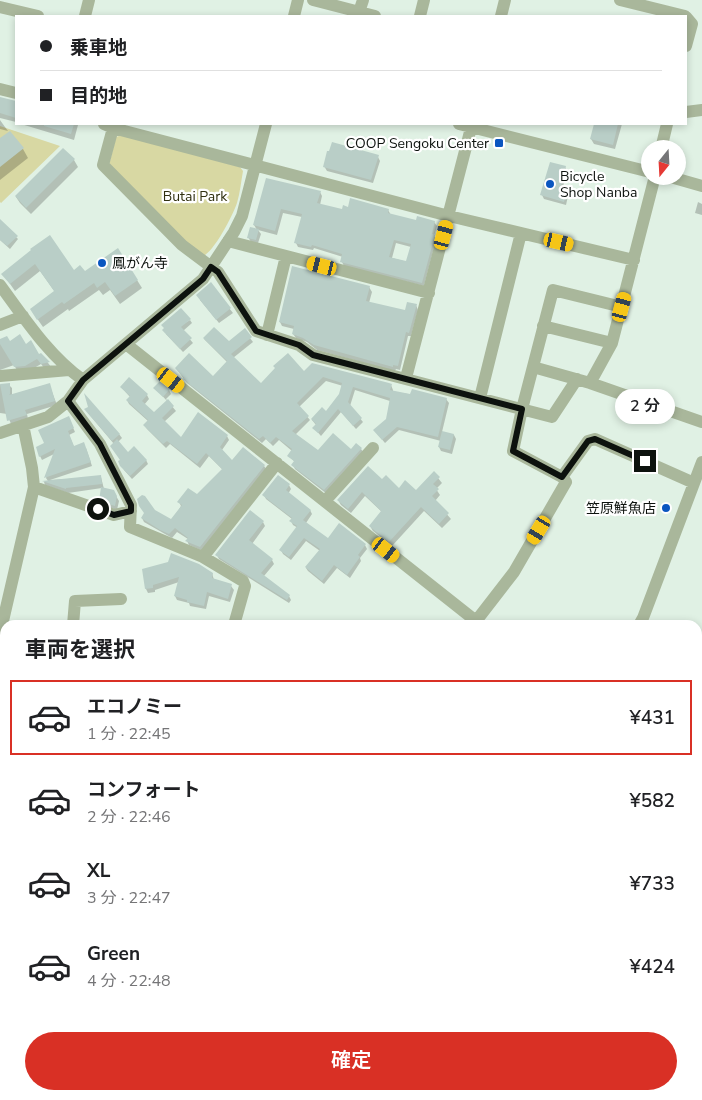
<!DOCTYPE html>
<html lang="ja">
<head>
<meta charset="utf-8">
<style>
	:root { --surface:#fff; --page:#f2f2f2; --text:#202124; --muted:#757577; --line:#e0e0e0; --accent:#d93025 }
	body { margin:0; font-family:"Nunito Sans","Noto Sans JP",sans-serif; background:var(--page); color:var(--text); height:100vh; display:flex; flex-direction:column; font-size:19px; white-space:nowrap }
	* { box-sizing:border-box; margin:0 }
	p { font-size:16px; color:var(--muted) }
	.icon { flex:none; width:28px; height:28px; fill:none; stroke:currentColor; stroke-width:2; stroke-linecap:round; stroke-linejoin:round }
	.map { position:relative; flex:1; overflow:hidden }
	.sheet { position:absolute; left:0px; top:620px; width:702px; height:480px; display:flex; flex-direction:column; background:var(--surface); border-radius:15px 15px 0 0; box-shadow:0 2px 8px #0003 }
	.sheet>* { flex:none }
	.guide { position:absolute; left:15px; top:15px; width:672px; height:110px; border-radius:0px; box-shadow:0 2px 8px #0003; display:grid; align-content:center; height:110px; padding:0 25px; background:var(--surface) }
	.needle { width:32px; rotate:198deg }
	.fabs { position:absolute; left:641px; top:140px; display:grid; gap:10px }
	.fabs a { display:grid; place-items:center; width:45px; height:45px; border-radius:50%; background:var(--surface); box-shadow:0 2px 8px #0003; font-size:25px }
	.end { position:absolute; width:22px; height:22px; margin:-11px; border:6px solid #0d120e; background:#fff; box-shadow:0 0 0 2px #fff }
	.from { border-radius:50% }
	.bubble { position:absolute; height:35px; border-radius:18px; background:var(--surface); box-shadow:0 2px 8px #0003; font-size:16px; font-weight:600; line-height:35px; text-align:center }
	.car { position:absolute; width:15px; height:30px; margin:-15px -8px; border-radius:6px; box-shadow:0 0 4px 1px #0007; background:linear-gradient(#f5c518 24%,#345 0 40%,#f5c518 0 76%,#345 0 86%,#f5c518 0) }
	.guide b { display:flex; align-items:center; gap:18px; height:48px; font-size:19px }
	.guide b+b { border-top:1px solid var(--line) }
	.guide i { width:12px; height:12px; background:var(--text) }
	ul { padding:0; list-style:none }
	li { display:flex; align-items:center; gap:15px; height:75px; margin:0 10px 8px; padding:0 15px; border:2px solid transparent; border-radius:0px }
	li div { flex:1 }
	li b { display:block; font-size:19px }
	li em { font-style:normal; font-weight:600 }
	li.active { border-color:var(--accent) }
	li>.icon { width:45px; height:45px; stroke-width:1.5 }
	h2 { padding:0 25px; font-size:22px; line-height:60px }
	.cta { display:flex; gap:10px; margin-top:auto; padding:10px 25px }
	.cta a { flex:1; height:58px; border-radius:30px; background:var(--accent); color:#fff; font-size:20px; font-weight:600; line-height:58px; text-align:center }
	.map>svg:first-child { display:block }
</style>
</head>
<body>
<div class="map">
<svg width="702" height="1100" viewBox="0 0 702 1100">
	<rect width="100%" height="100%" fill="#e0f1e4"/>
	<path fill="#d2e9d6" d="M702,1041V1100H672L666,1095H698V1046Z"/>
	<path fill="#d8d8a3" d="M0,126L60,146L1,203L0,202Z
		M122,135L240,167L243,171C241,182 240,193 237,203C233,215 214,252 203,256L184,243L109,165L116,137Z"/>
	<path fill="#0003" fill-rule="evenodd" d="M0,99L16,102V122L0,118Z
		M0,120L5,127L8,131L0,129Z
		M21,124H78V125L74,140Z
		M595,124H622L615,149L594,144L591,139Z
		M0,140L23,149L28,158L0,180Z
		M63,150L74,160L78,167L31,214L20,203L16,197Z
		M378,157L380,161L373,183L327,171L324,166Z
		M565,167L567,171L562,191L566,192L568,196L566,205L544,199L542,195Z
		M267,180L320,192L322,196L320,205L343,211L388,210L391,215L417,221L434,222L437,226L434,236L436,240L424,286L344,266L342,262L343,257L314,248L313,250L298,247L296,243L302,217L283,213L277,235L258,230L261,234L258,243L251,242L248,237L257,230L254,225ZM396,243L411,247L407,262L392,258Z
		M698,202L702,204V215L695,213Z
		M0,221L18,239L10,249L0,240Z
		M32,251L74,271L137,280L142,288L120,304L110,290L103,295L99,290L69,311L68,309L43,327L36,317L55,292L40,271L15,291L3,274Z
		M210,284L233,313L219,323L200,300Z
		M369,287L372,292L369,303L406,311L416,305L418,310L411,336H408L400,370L396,369L395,371L317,350L307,342L296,338L293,334L294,329L282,326L280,322Z
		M190,320L192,323L183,331L193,343L183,352L166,334Z
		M250,338L253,342L233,358L258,384L304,373L391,385L393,390V392L446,399L449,403L442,432L454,435L456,439L452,454L441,451L439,447L441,441L399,430L385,443L375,431L387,420L390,401L355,390L350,406L363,422L356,429L341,412L321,436L314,428L316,425L312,420L326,412L340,395L343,386L326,381L299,407L310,420L295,435L318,452L361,449L364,453L327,494L295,469L293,465L295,462L289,456L292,451L279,440L273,446L266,439L262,443L187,383L176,368L213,378L227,362L204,339L229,343Z
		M0,341L25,345L39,356L41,354L52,368L45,369L41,364L29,371L18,372L14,365L0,370Z
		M49,384L57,405L27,414L28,419L11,424L7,414L0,413V385H9L12,388V395Z
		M121,387L147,395L149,399L144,405L154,414L167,401L155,388L169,390L171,394L166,399L176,411L164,422L181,439L227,436L229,440L222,450L232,461L264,466L267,470L203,551L189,545L187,541L188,539L177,532L172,538L144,522L142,518L154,511L172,521L181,506L179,502L197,496L223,470L209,456L200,468L170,444L166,448L147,429L144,425L148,421L129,404L127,400L130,397Z
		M86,397L119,434L122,438L118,442L128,454L146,460L148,464L132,479L124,470L114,444L88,413L89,407Z
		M70,421L75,432L69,435L74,447L86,448L92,466L50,480L101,477L104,489L113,491L119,501L117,510L102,505L100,501L102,488L68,493L45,485L44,482L48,481L46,478L54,454L42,460L40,456L46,444Z
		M434,473L442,483L436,489L440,495L435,501L451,519L442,528L424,511L392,546L373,531L370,526L382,512L365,496L351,513L341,505L338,500L382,481L399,489L416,492Z
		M289,485L291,489L288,494L310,510L312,514L306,523L329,540L365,545L367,549L360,558L361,561L350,578L337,568L324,584L308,571L306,568L320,551L306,541L291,560L283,554L281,550L298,528L293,525L291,521L292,519L266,499L264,495Z
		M263,522L265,526L252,544L272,560L274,564L264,576L289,596L291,600L289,603L219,559L217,555Z
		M143,570L212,573L214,580L231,586L234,590L230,602L209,596L206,609L190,606L189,603L177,600L175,596L179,582L155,590V592L148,593L146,589Z
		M700,829L702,831V879L698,884V831Z
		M0,972L5,979V986L0,992Z
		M699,1047L702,1049V1100H677L674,1095H698V1048Z"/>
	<path fill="#b9cec7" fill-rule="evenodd" d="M0,97L16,101V118L0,113Z
		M44,124H74L71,134L44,126Z
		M594,124H618L613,145L590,139Z
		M10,131L24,148L0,167V138Z
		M332,142L379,155L371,180L323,167L327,151H329Z
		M63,148L75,159L26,208L15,196Z
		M550,162L566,166L560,189L567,191L564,202L540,195Z
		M266,178L321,191L317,203L342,209L343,205L348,207L350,198L389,209L388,213L416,220L417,216L435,221L432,234L435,235L422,283L340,262L342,254L312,245L311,247L294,243L302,214L281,209L275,231L253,225ZM394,240L411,244L406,261L389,257Z
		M0,219L18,236L7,246L0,240Z
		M250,227L259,229L256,240L247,238Z
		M50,235L74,270L80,265L85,271L118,248L138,280L115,296L105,282L97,288L94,283L64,304L62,302L37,320L30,309L54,291L35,264L10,284L1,274L31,250L30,249Z
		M292,266L370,286L366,301L405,310L407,302L417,304L409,333L406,332L398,366L393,365V367L314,345L303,338L292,334L294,326L279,322Z
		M211,282L231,308L216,320L196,295Z
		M181,308L191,319L181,327L192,338L180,349L162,330L164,328L161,325Z
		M214,327L229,341L245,328L252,337L231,354L261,383L275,368L273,366L288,353L304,371L312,363L389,383L392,384L390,390L410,394L412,389L447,398L438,437L397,427L382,440L373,430L386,419L390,398L353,387L348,402L362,418L353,426L338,409L318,433L312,428L316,424L311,419L322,407L326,411L339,394L342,383L323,377L297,403L309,416L292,431L318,450L333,433L351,449L356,443L362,448L324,490L291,465L294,461L287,456L292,449L276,437L270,443L263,436L259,439L183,379L184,378L175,368L189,353L213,376L227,361L203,338Z
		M20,334L26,344L31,340L39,354L41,353L50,362L41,364L37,359L25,366L14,367L0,344V339L7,336L10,341Z
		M129,377L148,394L142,401L154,412L168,399L174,406L162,418L181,437L198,412L228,435L220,447L232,460L243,447L265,465L200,547L185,541L188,538L175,528L169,534L160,530L141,518L144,513L139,506L137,499L142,495L145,496L155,510L171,519L182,505L177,502L188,488L197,494L222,469L206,453L197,464L167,441L163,444L143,425L148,420L126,400L130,396L120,387Z
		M160,381L170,389L163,397L153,388Z
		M10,383V394L9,395L50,383L55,401L25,410L27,415L7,421L0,384Z
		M84,393L120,434L112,441L84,409L88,407Z
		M69,416L74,428L68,431L74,446L84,442L91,462L44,478L55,449L39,457L36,447L44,443L38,430Z
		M442,431L454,434L450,450L438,447Z
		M117,439L128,452L134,446L147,460L130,476L120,466L118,461L120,460L110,446Z
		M368,466L382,479L386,475L399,488L405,480L416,490L434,471L440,477L433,484L439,489L432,496L449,513L439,524L421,507L389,542L369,526L381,511L362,492L348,509L337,500Z
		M101,475L102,484L66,488V489L42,481Z
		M278,475L290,484L286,490L311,510L303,520L328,538L339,523L366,544L358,555L360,557L347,575L334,565L322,581L305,567L320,549L304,538L289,557L279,550L297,526L289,521L292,518L262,495Z
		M101,487L114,490L117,496L115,506L99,501Z
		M250,510L264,521L249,540L273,559L261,573L290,595L287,600L215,555Z
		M171,553L199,564L213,573L212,578L232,584L228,599L207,592L204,606L187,602V600L174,596L179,577L153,585V588L145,589L142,569L168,562Z"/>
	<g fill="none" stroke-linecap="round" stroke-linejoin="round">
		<path stroke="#a9b79b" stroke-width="12" d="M313,0L375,16
			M620,0L685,16
			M0,7L38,16
			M359,12L363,0
			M85,16L89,0
			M294,16L298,0
			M420,16L424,0
			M501,16L505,0
			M686,17L692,24L686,46
			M0,89L16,93
			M686,112L702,110
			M104,124L113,128L449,216L634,260
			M459,124L650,172
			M113,128L103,165L182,245L218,272L256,331L299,345L313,355L552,417L577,379
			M661,149L667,124
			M667,176L702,186
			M228,241L429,293
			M0,285C25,319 49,356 83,380
			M0,325L23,316
			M543,326L612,343
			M267,335L286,256
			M126,344L481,625
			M533,367L590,383L702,422
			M0,376L69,370
			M406,378L472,124
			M590,383L612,343L655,176
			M480,398L521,233
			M68,401L100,444L131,505L130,527L203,557L243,581L245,586L234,625
			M23,425L32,468L34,487
			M0,433L48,417L68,401L83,380L203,279L234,232L242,216L266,124
			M562,477L588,441L595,439L694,483
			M325,501L373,448
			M203,557L277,463
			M73,625L75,601L121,599
			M473,625L514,572L566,482L562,477L513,451L522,409L553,290L622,307
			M639,625L643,618L702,462
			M0,634L34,487L114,515L131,511
			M0,656L5,657
			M698,802L702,805
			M0,809L5,811
			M698,946L702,941
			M0,1009L5,1001
			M698,1026L702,1029
			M559,1095L565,1100"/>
		<path stroke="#718a57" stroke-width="16" d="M698,726L702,723
			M0,923L5,927
			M275,1095L282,1100
			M317,1100L322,1095"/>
	</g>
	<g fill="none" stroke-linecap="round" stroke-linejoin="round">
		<path stroke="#0d120e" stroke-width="6" d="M98,509L114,515L131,511V505L100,444L68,401L83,380L203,279L211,267L218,272L256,331L299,345L313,355L522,409L513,451L562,477L588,441L595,439L645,461"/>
	</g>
	<g fill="#0a56c0" stroke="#fff" stroke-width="2">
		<rect x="494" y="138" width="10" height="10" rx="2.5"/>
		<circle cx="550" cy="184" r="5"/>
		<circle cx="102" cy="263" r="5"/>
		<circle cx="666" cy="508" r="5"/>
	</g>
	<g text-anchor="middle" stroke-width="4.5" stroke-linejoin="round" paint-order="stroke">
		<g font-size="14" fill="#0d120e" stroke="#fff" text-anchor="end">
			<text x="489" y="148">COOP Sengoku Center</text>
			<text x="560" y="181" text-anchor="start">Bicycle<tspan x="560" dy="16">Shop Nanba</tspan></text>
			<text x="112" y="268" text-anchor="start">鳳がん寺</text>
			<text x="656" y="513">笠原鮮魚店</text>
		</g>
		<g font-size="14" fill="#313011" stroke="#fff">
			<text x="195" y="201">Butai Park</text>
		</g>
	</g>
</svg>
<div class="fabs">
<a><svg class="needle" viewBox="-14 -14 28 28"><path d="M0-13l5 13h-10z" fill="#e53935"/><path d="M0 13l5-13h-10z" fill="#757577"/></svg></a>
</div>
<i class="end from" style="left:98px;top:509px"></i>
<i class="end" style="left:645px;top:461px"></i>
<div class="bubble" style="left:615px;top:389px;width:60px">2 分</div>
<i class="car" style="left:444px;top:235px;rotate:15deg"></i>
<i class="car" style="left:559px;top:242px;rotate:103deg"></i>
<i class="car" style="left:322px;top:266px;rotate:284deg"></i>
<i class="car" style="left:622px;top:307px;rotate:15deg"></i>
<i class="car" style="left:171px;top:380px;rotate:128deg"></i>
<i class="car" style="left:539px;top:530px;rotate:211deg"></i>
<i class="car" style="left:386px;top:550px;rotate:128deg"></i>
<div class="guide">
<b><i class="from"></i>乗車地</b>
<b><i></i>目的地</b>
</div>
<section class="sheet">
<h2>車両を選択</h2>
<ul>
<li class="active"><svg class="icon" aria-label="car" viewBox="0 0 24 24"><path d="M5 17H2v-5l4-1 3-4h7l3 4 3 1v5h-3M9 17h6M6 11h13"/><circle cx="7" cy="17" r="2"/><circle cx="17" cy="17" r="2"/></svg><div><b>エコノミー</b><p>1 分 · 22:45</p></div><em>¥431</em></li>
<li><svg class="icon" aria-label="car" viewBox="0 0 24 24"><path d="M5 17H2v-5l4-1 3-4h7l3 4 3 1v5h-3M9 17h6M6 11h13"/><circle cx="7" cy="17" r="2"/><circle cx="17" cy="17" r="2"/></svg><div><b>コンフォート</b><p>2 分 · 22:46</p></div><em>¥582</em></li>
<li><svg class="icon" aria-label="car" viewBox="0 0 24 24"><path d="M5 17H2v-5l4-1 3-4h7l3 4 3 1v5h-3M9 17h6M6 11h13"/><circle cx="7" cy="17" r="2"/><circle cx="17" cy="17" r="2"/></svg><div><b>XL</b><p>3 分 · 22:47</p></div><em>¥733</em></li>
<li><svg class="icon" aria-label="car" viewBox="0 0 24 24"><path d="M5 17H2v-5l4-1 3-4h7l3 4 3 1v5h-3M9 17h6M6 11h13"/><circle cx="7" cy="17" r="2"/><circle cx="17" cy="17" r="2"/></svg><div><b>Green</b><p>4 分 · 22:48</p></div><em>¥424</em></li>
</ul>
<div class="cta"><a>確定</a></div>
</section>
</div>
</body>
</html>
